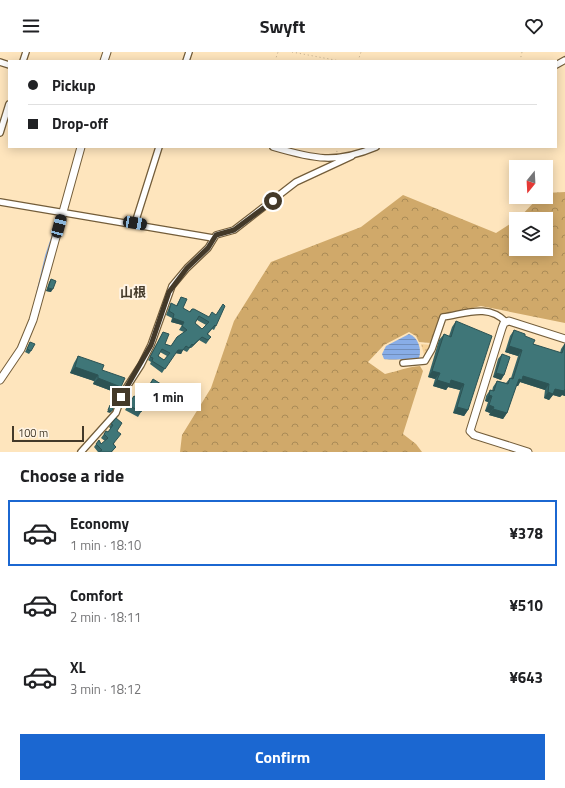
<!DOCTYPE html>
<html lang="en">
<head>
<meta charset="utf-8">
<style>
	:root { --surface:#fff; --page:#f2f2f2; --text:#202124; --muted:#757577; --line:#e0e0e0; --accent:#1b67d1 }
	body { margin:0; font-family:"Titillium Web","Noto Sans JP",sans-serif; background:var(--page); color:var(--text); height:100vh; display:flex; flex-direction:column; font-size:15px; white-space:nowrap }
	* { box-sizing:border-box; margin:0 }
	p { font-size:13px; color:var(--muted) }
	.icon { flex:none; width:22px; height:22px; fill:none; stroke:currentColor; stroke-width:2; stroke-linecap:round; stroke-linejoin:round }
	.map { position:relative; height:400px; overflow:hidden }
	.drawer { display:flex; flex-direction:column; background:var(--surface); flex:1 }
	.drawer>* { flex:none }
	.banner { position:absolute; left:8px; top:8px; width:549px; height:88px; border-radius:0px; box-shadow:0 2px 10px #0003; display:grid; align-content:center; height:88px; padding:0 20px; background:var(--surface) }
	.needle { width:26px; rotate:198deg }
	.controls { position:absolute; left:509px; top:108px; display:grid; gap:8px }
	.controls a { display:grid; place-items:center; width:44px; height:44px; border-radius:0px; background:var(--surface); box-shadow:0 2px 10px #0003; font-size:20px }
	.scale { position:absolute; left:12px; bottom:10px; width:72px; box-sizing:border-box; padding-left:4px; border:2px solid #433929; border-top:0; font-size:11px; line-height:14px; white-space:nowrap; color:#433929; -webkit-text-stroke:3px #fff4e5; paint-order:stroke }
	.end { position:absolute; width:18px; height:18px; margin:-9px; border:5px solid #433929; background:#fff; box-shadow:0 0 0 2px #fff }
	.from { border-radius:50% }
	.bubble { position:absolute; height:28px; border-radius:0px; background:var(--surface); box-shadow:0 2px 10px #0003; font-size:13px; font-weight:700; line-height:28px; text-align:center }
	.car { position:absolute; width:12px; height:24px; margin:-12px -6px; border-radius:5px; box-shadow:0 0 3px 1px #0007; background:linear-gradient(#222 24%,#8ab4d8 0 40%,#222 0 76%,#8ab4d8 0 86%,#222 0) }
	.banner b { display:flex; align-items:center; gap:14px; height:38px; font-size:15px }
	.banner b+b { border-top:1px solid var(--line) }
	.banner i { width:10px; height:10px; background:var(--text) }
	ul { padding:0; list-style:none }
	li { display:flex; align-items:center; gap:12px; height:66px; margin:0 8px 6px; padding:0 12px; border:2px solid transparent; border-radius:0px }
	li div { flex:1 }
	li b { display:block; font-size:15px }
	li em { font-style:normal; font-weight:700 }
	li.current { border-color:var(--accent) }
	li>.icon { width:36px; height:36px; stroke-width:1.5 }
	h2 { padding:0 20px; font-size:18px; line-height:48px }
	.primary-button { display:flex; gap:8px; margin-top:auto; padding:8px 20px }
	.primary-button a { flex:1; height:46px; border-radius:0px; background:var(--accent); color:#fff; font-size:16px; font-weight:700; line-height:46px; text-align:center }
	header { display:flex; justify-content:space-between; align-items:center; height:52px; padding:0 20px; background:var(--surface); font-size:18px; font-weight:700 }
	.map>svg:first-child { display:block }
</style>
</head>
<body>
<header><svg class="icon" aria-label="menu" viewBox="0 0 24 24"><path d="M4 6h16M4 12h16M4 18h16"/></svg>Swyft<svg class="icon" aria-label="heart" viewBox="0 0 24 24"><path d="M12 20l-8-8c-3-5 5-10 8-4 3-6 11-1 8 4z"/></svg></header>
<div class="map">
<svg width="565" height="400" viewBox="0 0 565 400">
	<defs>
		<pattern id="grass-dots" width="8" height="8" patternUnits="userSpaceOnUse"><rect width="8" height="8" fill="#f7d298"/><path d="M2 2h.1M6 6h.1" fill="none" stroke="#d5b583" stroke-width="1.8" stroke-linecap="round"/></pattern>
		<pattern id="forest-crowns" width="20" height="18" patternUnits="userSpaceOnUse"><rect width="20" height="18" fill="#d0a96a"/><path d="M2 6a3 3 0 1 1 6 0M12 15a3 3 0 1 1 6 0" fill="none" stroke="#aa8b57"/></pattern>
		<pattern id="water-rules" width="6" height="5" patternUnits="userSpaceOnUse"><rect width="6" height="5" fill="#88ade7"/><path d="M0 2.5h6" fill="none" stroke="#718ebb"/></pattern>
	</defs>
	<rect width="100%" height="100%" fill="#fee5bd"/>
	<path fill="url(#grass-dots)" d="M421,292L431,293L425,306Z"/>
	<path fill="url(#forest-crowns)" d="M565,140V271L481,254L442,263L431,291L419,290L416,284L409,280L384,293L368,310L385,322C398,319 407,315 420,314L423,319L403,382L416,392L422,400H180L182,383L211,336L234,269L271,210L361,175L403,143L496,181L516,168V197H546V167H518L539,145H546V141Z"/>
	<path fill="url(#water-rules)" d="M409,282C418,285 422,297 419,306C416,307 387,308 384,307L382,302L386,294Z"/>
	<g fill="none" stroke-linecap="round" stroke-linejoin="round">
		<path stroke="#88ade7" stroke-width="1.5" d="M36,245L46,203L55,176
			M26,293L33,276"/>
		<g stroke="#735d3a" stroke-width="8">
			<path id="minor" d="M23,9L26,0
				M186,9L189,0
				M0,10L9,13
				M556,13L565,8
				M0,81L9,52
				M273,95C314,107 336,112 376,95
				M0,150L213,186
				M135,171L159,95
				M403,311L425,309L432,297L443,265C465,262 488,251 506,270
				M81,400L116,361L123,341L141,313L151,293L172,234L187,216L208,196L216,183L234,178L296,130L352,104"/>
		</g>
		<g stroke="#735d3a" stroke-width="9">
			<path id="tertiary" d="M104,9L107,0
				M0,328L21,297L33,268L81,95
				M528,400L474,383L470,379L502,276L504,271L509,269L565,287"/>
		</g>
		<path stroke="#beaa8b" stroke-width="1" stroke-dasharray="1 3" stroke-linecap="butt" d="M292,0L340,9
			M275,9L278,0
			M358,9L361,0
			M520,9L522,0
			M336,95L337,100"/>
		<use href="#minor" stroke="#fff" stroke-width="5.5"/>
		<use href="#tertiary" stroke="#fff" stroke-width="7"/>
	</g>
	<path fill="#366567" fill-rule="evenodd" d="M51,227V240L46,239L49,230Z
		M181,245L183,256L189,260L192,257L216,274L214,278L212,277L208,282L211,285L206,292L199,288L191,296H190L187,300L183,298L181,302L175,301L162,321L150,312L151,310L148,308L163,280L165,292L171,294L177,285L184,280L179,278L182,273L171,270L172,266L166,263L169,255L171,251L176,254ZM197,268L206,273L202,277L195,271ZM160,300L167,304L164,308L158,304Z
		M456,269L468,358L464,364L453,361L460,338L448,335L446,338L433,334L435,327L428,325L439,288L444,282L449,284L452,275Z
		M514,278L525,284L533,292L560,301L561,297L565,291V344L562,343L560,345L553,343L549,348L544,346L545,338L520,330L518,334H516L507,361L503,367L489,363L490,361L485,359L488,350L485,349L486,344L490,338L492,339L493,335L497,329L506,331L510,326H511L518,304L505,300L510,284Z
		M30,290L31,299L29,302L25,300Z
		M502,302L504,323L501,328L493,325L498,307Z
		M78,304L102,318L121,335L117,341L93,332L94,329L70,321L74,311Z
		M153,327V352L149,357L144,355L138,365L125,358L134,344L141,347L150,331Z
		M116,366L117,379L114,392L116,395L112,400H98L94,395L99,388L101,392L105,389L101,386L106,379L108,380L111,377L109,375Z"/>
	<path fill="#2c5354" d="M48,236L53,237L51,240L46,239Z
		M173,266L184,270L182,273L171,270Z
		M202,285L191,296L193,293Z
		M509,294L522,298L518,304L505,300Z
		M178,298H183L181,302L175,301Z
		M75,315L98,323L94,329L70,321Z
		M432,319L440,321L435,327L428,325Z
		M496,321L504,323L501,328L493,325Z
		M523,324L549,332L545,338L520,330L518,334L515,333L519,327Z
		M98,326L121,335L117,341L93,332Z
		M437,328H451L464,332L460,338L448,335L446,338L433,334Z
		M555,337H565V344L562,343L560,345L553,343L549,348L544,346L548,340Z
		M489,343L492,344L488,350L485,349Z
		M489,353L494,355L490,361L485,359Z
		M457,355L468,358L464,364L453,361Z
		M493,357L507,361L503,367L489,363Z
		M108,358L112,359L110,361L107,360Z"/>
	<path fill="#3f7678" stroke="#2c5354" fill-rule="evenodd" d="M51,227L56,229L53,237L48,236Z
		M181,245L187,247L183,256L190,260L192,257H194L209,265L212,260L216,263L223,252L225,254L216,274L215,273L207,282L211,285L208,288L202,285L193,293L192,292L189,296L186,294L183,298H178L165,317L152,309L153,306L150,305L163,280L169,282L165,292L171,294L177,285L187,278L182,274L184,270L173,266L174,262L169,259L171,251L177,254ZM199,264L209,270L202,277L195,271ZM162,297L170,301L164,308L158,304Z
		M456,269L492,284L468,358L457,355L464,332L451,328L450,332L437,328L440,321L432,319L444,282L451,285Z
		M514,278L525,282V284L535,288L533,292L562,301L565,292V337L564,339L555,337L553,342L548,340L549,332L523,324L522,328L519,327L516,335L507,361L493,357L494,355L489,353L492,344L489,343L490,338L494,339L497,329L508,332L510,326L513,327L522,298L509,294Z
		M30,290L35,292L31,299L27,297Z
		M502,302L510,305L504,323L496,321Z
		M78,304L104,313L102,318L125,326L121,335L98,326V323L75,315Z
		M153,327L164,334L153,352L147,350L141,360L128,353L134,344L142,348Z
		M110,353L114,354L112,359L108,358Z
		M116,366L122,371L117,379L121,382L113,392L116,395L111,400H99L102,398L96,392L99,388L101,392L108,386L104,382L106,379L108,380L113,373L111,372Z"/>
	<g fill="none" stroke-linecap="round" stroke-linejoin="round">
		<path stroke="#433929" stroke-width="5" d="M121,345L151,293L169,240L187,216L208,196L216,183L234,178L273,149"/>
	</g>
	<g text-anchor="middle" stroke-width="4" stroke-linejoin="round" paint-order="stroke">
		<g font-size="13" font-weight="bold" fill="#433929" stroke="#fff4e5">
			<text x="133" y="245">山根</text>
		</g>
	</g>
</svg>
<div class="controls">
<a><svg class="needle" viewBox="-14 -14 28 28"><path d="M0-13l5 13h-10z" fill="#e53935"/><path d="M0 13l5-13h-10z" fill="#757577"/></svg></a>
<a><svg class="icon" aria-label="layers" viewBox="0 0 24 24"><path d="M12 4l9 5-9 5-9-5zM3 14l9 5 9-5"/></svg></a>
</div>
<div class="scale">100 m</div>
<i class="end from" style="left:273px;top:149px"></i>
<i class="end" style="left:121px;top:345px"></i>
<div class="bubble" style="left:135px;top:331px;width:66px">1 min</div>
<i class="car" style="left:135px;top:171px;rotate:100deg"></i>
<i class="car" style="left:59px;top:174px;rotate:15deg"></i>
<div class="banner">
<b><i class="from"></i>Pickup</b>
<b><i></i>Drop-off</b>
</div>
</div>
<section class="drawer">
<h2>Choose a ride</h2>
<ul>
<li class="current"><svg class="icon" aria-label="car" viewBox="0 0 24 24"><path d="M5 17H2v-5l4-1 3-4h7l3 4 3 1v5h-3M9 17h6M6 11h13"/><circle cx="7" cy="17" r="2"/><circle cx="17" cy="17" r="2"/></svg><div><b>Economy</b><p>1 min · 18:10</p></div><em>¥378</em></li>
<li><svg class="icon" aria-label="car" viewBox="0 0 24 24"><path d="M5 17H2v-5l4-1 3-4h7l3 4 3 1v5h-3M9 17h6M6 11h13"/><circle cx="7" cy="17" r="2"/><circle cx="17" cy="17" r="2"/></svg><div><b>Comfort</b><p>2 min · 18:11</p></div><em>¥510</em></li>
<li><svg class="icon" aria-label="car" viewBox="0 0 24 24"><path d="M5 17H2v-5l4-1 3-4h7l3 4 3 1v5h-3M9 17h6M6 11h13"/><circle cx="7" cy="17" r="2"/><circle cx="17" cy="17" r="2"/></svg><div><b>XL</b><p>3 min · 18:12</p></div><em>¥643</em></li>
</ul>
<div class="primary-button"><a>Confirm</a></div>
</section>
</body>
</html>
